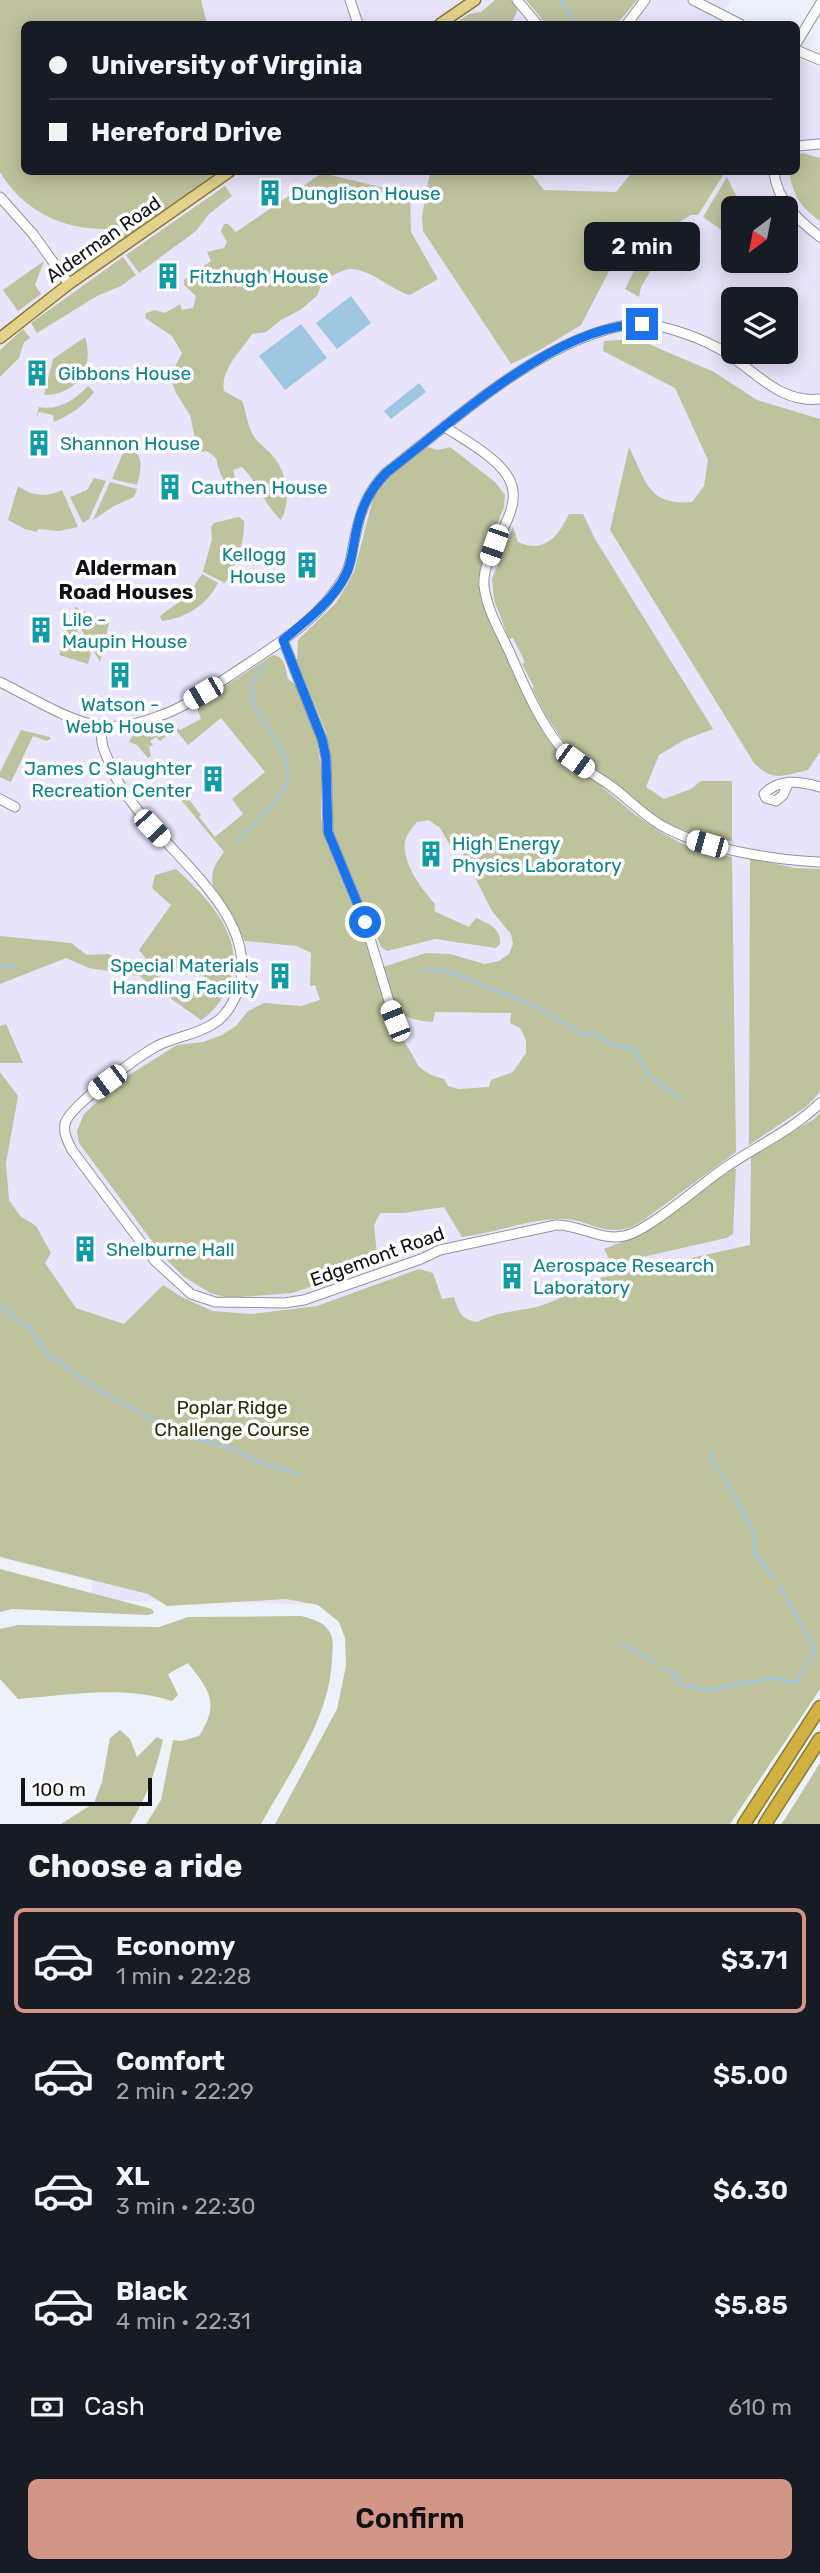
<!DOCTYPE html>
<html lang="en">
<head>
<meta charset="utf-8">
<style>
	:root { --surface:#171b24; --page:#242831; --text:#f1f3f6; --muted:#9ea1a6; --line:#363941; --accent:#d39588 }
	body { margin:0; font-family:Rubik,sans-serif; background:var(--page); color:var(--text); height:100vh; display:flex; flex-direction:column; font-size:26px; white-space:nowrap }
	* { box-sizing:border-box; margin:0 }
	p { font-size:23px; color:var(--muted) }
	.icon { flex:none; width:38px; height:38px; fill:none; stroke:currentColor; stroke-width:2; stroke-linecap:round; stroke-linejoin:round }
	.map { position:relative; height:1824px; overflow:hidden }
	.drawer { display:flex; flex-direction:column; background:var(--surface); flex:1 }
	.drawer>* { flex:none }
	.hud { position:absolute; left:21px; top:21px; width:779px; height:154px; border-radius:10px; box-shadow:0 4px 18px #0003; display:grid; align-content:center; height:154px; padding:0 28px; background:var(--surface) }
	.needle { width:46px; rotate:212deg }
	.controls { position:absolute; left:721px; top:196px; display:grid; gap:14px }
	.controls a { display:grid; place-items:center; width:77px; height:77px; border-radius:10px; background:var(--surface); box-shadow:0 4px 18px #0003; font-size:35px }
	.scale { position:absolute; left:21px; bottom:18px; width:131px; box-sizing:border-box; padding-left:7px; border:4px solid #0f1013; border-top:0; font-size:19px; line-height:24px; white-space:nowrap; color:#0f1013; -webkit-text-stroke:5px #fff; paint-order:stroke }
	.end { position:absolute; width:32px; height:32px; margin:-16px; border:9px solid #1a73e8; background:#fff; box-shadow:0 0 0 4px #fff }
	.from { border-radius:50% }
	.bubble { position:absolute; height:49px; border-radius:10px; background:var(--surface); box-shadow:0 4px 18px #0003; font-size:23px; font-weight:600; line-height:49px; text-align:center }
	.car { position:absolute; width:21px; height:42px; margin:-21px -10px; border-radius:9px; box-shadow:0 0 5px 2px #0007; background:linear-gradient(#fff 24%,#345 0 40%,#fff 0 76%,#345 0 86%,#fff 0) }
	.hud b { display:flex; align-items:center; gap:24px; height:66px; font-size:26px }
	.hud b+b { border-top:2px solid var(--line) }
	.hud i { width:18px; height:18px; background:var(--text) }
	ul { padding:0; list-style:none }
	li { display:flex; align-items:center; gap:21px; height:105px; margin:0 14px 10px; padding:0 14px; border:4px solid transparent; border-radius:10px }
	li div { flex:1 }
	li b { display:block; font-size:26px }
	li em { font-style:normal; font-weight:600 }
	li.on { border-color:var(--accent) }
	li>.icon { width:63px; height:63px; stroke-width:1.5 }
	h2 { padding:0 28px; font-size:32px; line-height:84px }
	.pay { display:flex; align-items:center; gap:18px; height:77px; padding:0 28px; font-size:26px }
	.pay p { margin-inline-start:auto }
	.button { display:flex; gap:14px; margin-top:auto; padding:14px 28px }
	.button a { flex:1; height:80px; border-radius:10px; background:var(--accent); color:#111; font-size:28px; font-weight:600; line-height:80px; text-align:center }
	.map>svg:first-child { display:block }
</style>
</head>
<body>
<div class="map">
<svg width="820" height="1824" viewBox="0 0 820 1824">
	<rect width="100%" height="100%" fill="#edf2fa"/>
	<path fill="#e7e4fb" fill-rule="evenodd" d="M0,0H731L722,15L732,21L730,24H24V172H796V58L820,68V1669L390,1454L308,1604L91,1600L97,1516L0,1495ZM733,208H786V261H733ZM733,299H786V352H733Z"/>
	<path fill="#bec29d" d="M0,0H201L207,24H24V172H223L117,244L106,229C63,230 22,210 0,172Z
		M495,0H512L519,7L511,24H454L469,14L481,12Z
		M526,0H637L617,24H546Z
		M802,153L820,158V221C799,206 794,196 789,172H796V157Z
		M430,172H530L544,190L616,192L632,172H725L698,215H691L681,221L671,246L673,254L665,268L657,264L654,265L641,287L639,297L625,289L637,265V260L630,255L616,258L581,325L538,351L511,364L423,231L422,216Z
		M322,173L410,194L411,232L438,279L410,295C391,290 370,268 349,269C341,270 331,277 323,280L317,296L300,310L281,320L266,332L252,334C241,351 220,370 224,391L242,401C246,411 247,423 252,433C255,440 261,444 266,449C286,466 293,497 281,520C263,503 259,484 242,467L233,470L239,492C224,487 219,472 216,458L207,451L198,452L190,415L176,393L170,377L182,353L172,336L145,318L146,313L155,310L165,313L180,304L182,310L193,308L196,296L184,285V280L211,261L207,252L224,248L227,242L221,231L224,224H228L236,232Z
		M727,177L742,208H733V238L703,217Z
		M225,186L232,196L209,214L196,231L139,273L126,255Z
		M123,257L136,275L121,286L97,296L37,333L31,323Z
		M44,261L35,285L41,294L18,311L3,290Z
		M23,329L30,338L24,342L19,358L0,377V350Z
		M85,337C95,367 77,395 44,395L53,359Z
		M637,339L714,372L757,400L820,419V752L808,770C783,775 774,783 754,763L610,530L629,447C646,481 648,506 692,502L704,486L708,460L675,388L603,351L604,341Z
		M88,386L94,392C84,406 70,415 54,422L53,415L39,412L36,418L39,407C58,411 75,400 88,386Z
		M427,447L438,450L450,447L495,482L505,495L504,507L481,566L478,581L481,600L492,627L529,702L558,750L634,814L662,833L692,849L732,857L736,1152L645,1219C608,1245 593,1217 558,1219C527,1220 493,1233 462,1237L444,1207L403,1213H380L374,1225L378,1264L292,1293L229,1298L210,1293L183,1276L163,1256L79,1143L77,1131L84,1114L118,1082L177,1045L203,1042L222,1035L236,1026L248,1011L264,1003L301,1006L320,1000L315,985L310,986L311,953L297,946L245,941L213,885C210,871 216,863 224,852L182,801L187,797L201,815L199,817L215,837L243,814L232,799L265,772L221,718L188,745L175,729L160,741L156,737L150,741L153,745L149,747L151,756L148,758L137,745L129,742L134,733L164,725L167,731L174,727L180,730L201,719L196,705L273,655C286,657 285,668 288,679L296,685L316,735L321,768V818L327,844L370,950L387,1010L419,1067L431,1075L444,1079L448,1086L459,1089L489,1087L491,1080L513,1072L526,1053V1040L520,1028L510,1023L511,1013L435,1012L433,1022C389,1019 394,1004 383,967L426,953L450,954L485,964L499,961L509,954L513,944L511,934L492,911L461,850L454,852L440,828L429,820L417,822C412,828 406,835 405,842C402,864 422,889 435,904L434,911L469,927L476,918C489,924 501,928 500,944L496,948L435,939L387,951L381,947L331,826L330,761L326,732L297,661L298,640L336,603L354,572L374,495L391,475Z
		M125,448C146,452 141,469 137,485L112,479Z
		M94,478L106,481L89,519L83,523L70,497L87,490Z
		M110,482L137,489L134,497L114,506L93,520Z
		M18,486C33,496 46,498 62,490L78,527L59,531L38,529L37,532L25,529L8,520Z
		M569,514H583L595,539L713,729L684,740L659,755L646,787L664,799L691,789L701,781H732V841L715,839L669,826L571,753L545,714L532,688L534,687L522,664L525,662L513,638L509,639L494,600L492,579L513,527L518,542C544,554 558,537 569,514Z
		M239,517L244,521C245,543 236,565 225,583L203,572L212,539L211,527L214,523Z
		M202,574L218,583C207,605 186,618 162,621L160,616L187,596Z
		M75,607L109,623L100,662L73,615Z
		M71,620L91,654L88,664L59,655Z
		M21,730L50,737V739L47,741L33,736L11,782L0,777V772Z
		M750,858L795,868L820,869V1092L807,1106L749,1145Z
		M176,869C208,898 249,940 228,986C221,1001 215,1011 201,1020L139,976L89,968L66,958L0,984V936L71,943L87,955L108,954L196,993L205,977L147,960L139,950L171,905L152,888L155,875Z
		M6,1024L23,1063H0V1026Z
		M0,1072L18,1096L6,1163L9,1200L20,1216L36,1226L51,1253L45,1263L76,1308L124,1324L163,1285L182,1297L212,1311L251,1314L317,1306L419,1269L433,1273L442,1299L454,1297C459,1313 461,1319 477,1322C513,1304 546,1317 578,1283L750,1245L751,1157L814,1119L820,1113V1689L730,1824H275L337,1709L346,1666L345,1638L339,1622L318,1605L286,1599L167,1606L148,1594L0,1557Z
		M731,1168L736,1169L733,1234L726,1238L612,1264L604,1249L643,1234Z
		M0,1569L152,1609L154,1613L148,1615L12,1609L0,1612Z
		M301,1616C312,1619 323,1621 329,1631C334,1638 333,1648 332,1657C331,1717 289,1773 261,1824H146L161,1800L173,1740L181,1741L199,1736C220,1703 210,1691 188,1663L168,1674L178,1695L172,1701C123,1685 69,1695 18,1699L0,1679V1629L18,1625L159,1627L188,1617Z
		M120,1730L130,1739L137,1757L157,1737L163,1740C156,1770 147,1797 130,1824H61L94,1803L102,1782L110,1738Z
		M820,1763V1824H781L785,1819Z"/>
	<path fill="#9fc7e2" d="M351,296L371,323L337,349L316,323Z
		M301,324L327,358L285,390L259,356Z
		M419,383L426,392L391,419L384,411Z"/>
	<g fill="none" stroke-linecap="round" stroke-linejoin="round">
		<path stroke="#9fc7e2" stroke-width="2.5" d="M560,0L571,15L572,24
			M238,841C250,828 277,802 285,787C302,750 246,720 252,686C253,678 261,671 267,664
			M0,967L16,965
			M423,970L448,971L544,1010L581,1034H596L606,1042L636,1050L648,1075L682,1099
			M0,1304L19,1322L31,1328L45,1352L103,1393L188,1437L235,1449L253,1460L298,1474
			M711,1449L712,1463L725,1478L752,1530L755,1537L754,1552L774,1578
			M621,1643L655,1662
			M663,1667L675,1673L681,1685L709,1690L772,1678L796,1683L815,1649L780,1586"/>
		<g stroke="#90949c" stroke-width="11">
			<path id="minor" d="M350,0L358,24
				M517,0L537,24
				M693,0L740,24
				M627,24L645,0
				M796,44L820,4
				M796,50L820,60
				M796,146L820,144
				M774,172C777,201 798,220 820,237
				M0,197L33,234L69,284
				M445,427C466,441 505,461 512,486C521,517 481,552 484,586C487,612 503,636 513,660C526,690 545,733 568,755C581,768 597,776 611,786C630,800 646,818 666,828C705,849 775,860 820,862
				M283,640L322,739L326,758L328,832L365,922L395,1021
				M0,682C27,695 73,724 102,726C120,728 142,723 159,716C184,708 206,691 228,677C269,649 319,622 344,577C350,568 351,557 353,547C359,517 364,494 387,472C456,419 543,337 632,324C656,321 697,337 718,348C753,367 777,404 820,399
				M102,726C100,746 104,749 111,767C139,839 263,903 239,988C235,999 229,1011 220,1019C202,1034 177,1036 157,1046C139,1056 68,1107 65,1124C63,1133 68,1142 72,1150L155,1261L191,1294L215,1302L284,1303L304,1300L421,1259L440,1250L556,1225C579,1224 599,1241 624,1236C649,1231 702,1183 726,1167C757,1146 794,1129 820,1103
				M789,782L783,795L776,801L766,798L764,794C779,778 800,781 820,787
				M0,799L15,807"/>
		</g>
		<g stroke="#8c7930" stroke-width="13">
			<path id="major" d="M440,24L475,0
				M0,338L69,284L229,172"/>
		</g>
		<g stroke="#8c7930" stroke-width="15">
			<path id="highway" d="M744,1824L820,1707
				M765,1824L820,1739"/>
		</g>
		<use href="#minor" stroke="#fff" stroke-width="9"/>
		<use href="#major" stroke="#e3d18c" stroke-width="10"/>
		<use href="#highway" stroke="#d0b240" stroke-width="12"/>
	</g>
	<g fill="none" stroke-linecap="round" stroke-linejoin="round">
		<path stroke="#1a73e8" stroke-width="9" d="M365,922L328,832L326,758L322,739L283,640C305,622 333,601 346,574C351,564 352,554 354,543C359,514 366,493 387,472C454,421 556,325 642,324"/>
	</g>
	<defs>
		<g id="building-bare" transform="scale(2.1)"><path d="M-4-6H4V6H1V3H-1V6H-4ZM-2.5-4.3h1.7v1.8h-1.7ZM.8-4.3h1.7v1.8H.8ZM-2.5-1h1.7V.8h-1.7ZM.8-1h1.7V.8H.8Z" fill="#0f9aa8" stroke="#fff" stroke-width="2.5" paint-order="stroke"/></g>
	</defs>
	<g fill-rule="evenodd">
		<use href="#building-bare" x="270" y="193"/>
		<use href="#building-bare" x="168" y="276"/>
		<use href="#building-bare" x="37" y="373"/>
		<use href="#building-bare" x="39" y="443"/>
		<use href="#building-bare" x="170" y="487"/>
		<use href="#building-bare" x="307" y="565"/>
		<use href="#building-bare" x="41" y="630"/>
		<use href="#building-bare" x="120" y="675"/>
		<use href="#building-bare" x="213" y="779"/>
		<use href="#building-bare" x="431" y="854"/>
		<use href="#building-bare" x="280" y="976"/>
		<use href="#building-bare" x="85" y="1249"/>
		<use href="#building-bare" x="512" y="1276"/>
	</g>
	<g text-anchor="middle" stroke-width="7" stroke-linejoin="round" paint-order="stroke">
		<g font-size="19" fill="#0d838f" stroke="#fff" text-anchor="start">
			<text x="291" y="200">Dunglison House</text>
			<text x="189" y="283">Fitzhugh House</text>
			<text x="58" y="380">Gibbons House</text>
			<text x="60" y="450">Shannon House</text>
			<text x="191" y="494">Cauthen House</text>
			<text x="286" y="561" text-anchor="end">Kellogg<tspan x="286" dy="22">House</tspan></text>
			<text x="62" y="626">Lile -<tspan x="62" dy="22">Maupin House</tspan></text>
			<text x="120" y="711" text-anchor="middle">Watson -<tspan x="120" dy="22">Webb House</tspan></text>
			<text x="192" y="775" text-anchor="end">James C Slaughter<tspan x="192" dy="22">Recreation Center</tspan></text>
			<text x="452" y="850">High Energy<tspan x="452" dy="22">Physics Laboratory</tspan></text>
			<text x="259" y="972" text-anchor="end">Special Materials<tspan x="259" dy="22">Handling Facility</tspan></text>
			<text x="106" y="1256">Shelburne Hall</text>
			<text x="533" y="1272">Aerospace Research<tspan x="533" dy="22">Laboratory</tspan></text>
		</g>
		<g font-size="19" fill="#0f1013" stroke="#fff">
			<text transform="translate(103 239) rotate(-35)" y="7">Alderman Road</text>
			<text transform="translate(377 1256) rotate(-20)" y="7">Edgemont Road</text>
		</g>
		<g font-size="19" fill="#292c09" stroke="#fff">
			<text x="232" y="1414">Poplar Ridge<tspan x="232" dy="22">Challenge Course</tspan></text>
		</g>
		<g font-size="21" font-weight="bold" fill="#0f1013" stroke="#fff">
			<text x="126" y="575">Alderman<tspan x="126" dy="24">Road Houses</tspan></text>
		</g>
	</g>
</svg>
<div class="controls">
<a><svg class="needle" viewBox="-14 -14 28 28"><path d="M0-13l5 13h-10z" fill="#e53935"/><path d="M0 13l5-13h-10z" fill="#9ea1a6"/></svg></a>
<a><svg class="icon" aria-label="layers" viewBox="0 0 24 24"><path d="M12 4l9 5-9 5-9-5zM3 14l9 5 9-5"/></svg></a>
</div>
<div class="scale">100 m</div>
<i class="end from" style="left:365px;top:922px"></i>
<i class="end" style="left:642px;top:324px"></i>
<div class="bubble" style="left:584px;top:222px;width:116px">2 min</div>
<i class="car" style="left:494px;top:545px;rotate:199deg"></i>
<i class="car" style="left:203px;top:693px;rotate:240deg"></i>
<i class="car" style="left:575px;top:761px;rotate:126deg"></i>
<i class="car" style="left:152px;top:828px;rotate:137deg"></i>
<i class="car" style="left:707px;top:844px;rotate:286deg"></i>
<i class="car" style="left:395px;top:1021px;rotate:338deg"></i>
<i class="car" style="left:107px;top:1082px;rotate:233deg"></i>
<div class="hud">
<b><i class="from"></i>University of Virginia</b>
<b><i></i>Hereford Drive</b>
</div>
</div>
<section class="drawer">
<h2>Choose a ride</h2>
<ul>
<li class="on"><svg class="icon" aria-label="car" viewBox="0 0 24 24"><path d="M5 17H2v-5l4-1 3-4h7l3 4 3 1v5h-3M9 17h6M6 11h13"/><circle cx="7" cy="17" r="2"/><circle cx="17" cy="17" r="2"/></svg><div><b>Economy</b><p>1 min · 22:28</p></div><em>$3.71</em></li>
<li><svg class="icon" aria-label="car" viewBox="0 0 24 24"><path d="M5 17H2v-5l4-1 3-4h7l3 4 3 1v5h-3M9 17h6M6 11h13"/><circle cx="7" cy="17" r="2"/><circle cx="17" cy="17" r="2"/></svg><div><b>Comfort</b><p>2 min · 22:29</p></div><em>$5.00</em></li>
<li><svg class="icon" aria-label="car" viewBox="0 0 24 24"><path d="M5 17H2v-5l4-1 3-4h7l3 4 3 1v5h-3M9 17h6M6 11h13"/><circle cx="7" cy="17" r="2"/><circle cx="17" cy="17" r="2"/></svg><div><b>XL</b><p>3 min · 22:30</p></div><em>$6.30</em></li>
<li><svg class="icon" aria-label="car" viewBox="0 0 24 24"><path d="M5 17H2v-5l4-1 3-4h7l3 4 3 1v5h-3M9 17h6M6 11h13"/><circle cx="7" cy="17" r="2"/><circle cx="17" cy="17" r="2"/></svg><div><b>Black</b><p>4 min · 22:31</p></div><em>$5.85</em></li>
</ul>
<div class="pay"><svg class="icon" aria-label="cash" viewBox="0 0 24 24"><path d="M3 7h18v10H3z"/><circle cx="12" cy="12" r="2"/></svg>Cash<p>610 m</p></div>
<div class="button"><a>Confirm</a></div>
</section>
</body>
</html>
